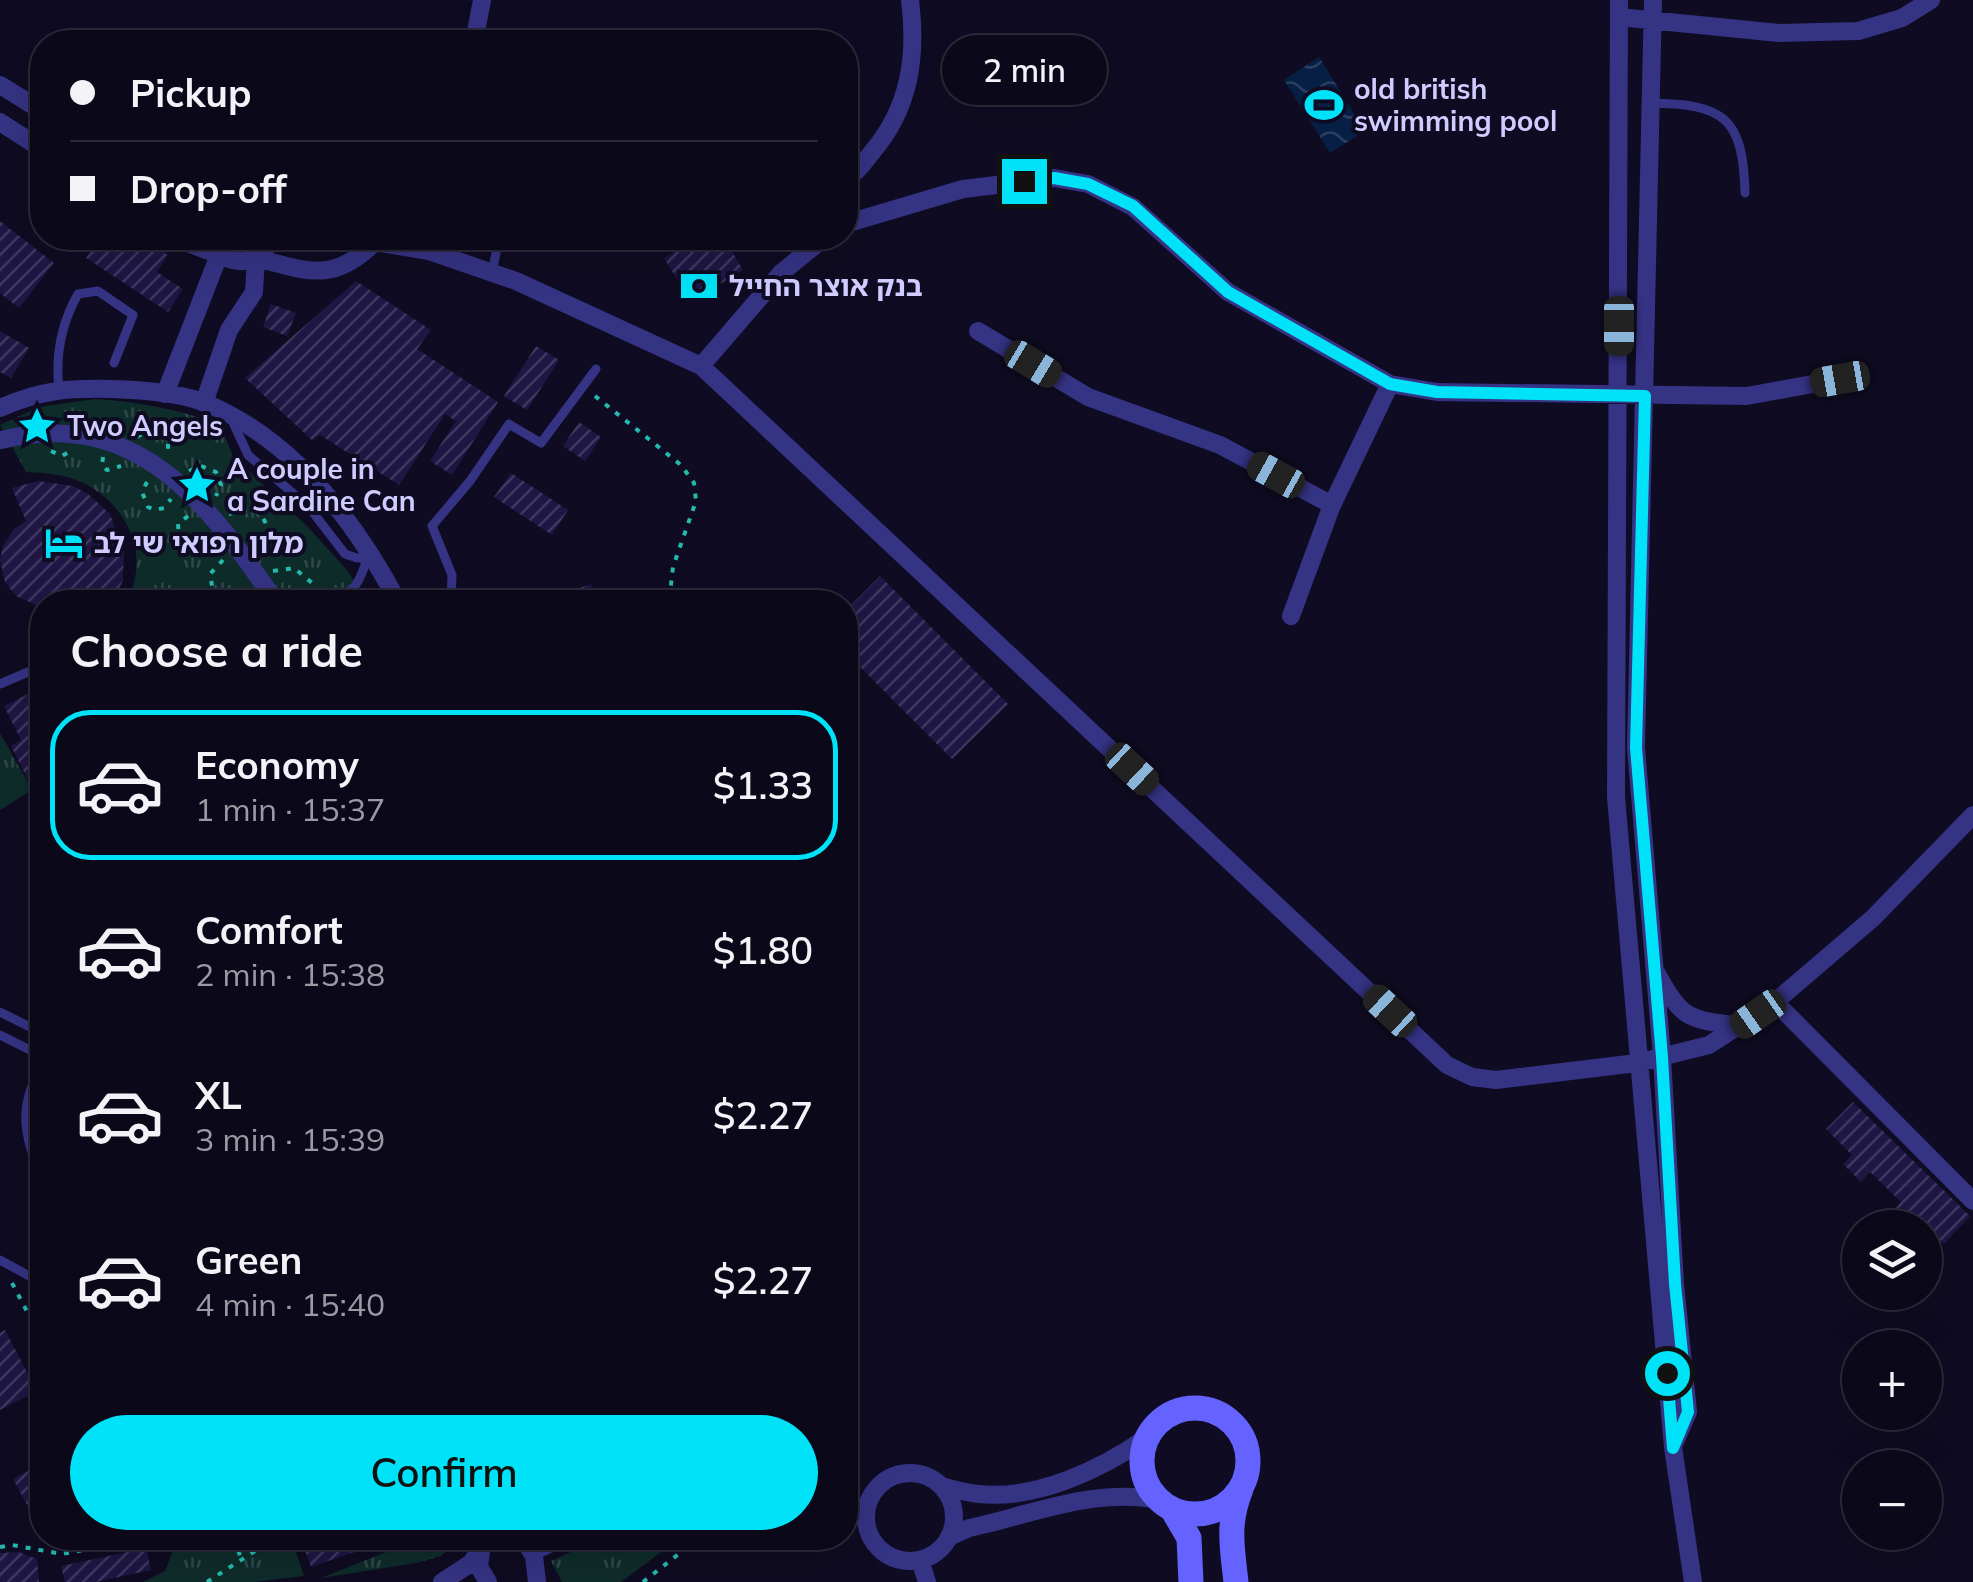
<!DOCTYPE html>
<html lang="en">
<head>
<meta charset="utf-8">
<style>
	:root { --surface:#0b081a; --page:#141123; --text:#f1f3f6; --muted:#9a9aa2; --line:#2b2939; --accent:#00e2f7 }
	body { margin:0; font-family:Mulish,"Noto Sans Hebrew",sans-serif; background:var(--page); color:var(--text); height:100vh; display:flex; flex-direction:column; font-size:38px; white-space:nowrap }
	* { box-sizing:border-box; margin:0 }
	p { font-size:32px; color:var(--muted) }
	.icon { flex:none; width:55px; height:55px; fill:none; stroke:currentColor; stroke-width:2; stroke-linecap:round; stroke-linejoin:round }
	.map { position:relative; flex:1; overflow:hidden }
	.sheet { position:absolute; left:30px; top:590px; width:828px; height:960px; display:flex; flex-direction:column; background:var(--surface); border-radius:40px; box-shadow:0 10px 40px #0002,0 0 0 2px var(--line) }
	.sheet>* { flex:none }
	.guide { position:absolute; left:30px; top:30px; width:828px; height:220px; border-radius:40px; box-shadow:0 10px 40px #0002,0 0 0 2px var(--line); display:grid; align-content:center; height:220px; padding:0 40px; background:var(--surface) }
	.controls { position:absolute; left:1842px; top:1210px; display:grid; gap:20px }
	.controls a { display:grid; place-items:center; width:100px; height:100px; border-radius:50%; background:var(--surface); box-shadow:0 10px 40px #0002,0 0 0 2px var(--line); font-size:50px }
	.end { position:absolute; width:45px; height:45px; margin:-22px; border:12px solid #00e2f7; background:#111; box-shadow:0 0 0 5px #111 }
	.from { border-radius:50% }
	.bubble { position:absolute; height:70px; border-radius:35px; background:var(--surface); box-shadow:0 10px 40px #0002,0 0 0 2px var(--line); font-size:32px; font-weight:600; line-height:70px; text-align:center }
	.car { position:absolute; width:30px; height:60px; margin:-30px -15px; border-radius:12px; box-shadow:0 0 8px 2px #0007; background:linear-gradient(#222 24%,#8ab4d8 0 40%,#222 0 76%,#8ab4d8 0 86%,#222 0) }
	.guide b { display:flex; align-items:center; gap:35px; height:95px; font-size:38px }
	.guide b+b { border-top:2px solid var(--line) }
	.guide i { width:25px; height:25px; background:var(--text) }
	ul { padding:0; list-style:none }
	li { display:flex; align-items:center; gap:30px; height:150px; margin:0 20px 15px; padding:0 20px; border:5px solid transparent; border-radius:40px }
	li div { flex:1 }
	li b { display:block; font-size:38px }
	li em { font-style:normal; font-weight:600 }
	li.current { border-color:var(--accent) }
	li>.icon { width:90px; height:90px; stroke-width:1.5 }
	h2 { padding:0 40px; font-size:45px; line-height:120px }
	.button { display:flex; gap:20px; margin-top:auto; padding:20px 40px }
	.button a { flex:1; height:115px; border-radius:60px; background:var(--accent); color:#111; font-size:40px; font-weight:600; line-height:115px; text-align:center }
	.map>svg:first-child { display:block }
</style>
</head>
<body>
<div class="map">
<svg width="1973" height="1582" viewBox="0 0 1973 1582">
	<defs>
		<pattern id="grass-tufts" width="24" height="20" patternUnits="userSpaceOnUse" patternTransform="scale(2.5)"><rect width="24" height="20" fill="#0e2c2a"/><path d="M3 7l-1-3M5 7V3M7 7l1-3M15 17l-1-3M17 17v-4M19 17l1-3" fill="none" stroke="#30494a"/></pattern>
		<pattern id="water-waves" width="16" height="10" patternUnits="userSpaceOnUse" patternTransform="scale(2.5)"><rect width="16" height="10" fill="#071f45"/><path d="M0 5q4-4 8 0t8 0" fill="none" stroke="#2a3e61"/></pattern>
		<pattern id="building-hatch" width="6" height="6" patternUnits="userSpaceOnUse" patternTransform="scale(2.5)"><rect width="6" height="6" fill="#1f1644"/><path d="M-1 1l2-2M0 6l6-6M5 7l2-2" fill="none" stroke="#3e3760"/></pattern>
	</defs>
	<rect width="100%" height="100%" fill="#0f0b22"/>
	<path fill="url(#grass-tufts)" d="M95,399C140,402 178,409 220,425L233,456L306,525L347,570L368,602H126C152,556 127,503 81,482C64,474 44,473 26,472L0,425L39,407Z
		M0,733L32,790L0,810Z
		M185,1538H296L292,1540L304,1576L253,1582H143L165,1571L174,1549Z
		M382,1538H461L441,1556L416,1563L321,1578L386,1552Z
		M603,1538H680L621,1582H562L551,1561Z"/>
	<path fill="url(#water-waves)" d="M1319,57L1365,131L1330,153L1284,80Z"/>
	<path fill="url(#building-hatch)" d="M0,221L54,263L19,308L0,293Z
		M100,238H141L168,255L157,272L183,289L168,312L86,258Z
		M698,238H724L743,270L691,302L664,258Z
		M356,281L431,330L417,349L498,402L452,475L430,461L456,421L445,414L399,485L320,435L312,440L245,378Z
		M271,304L296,313L287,336L263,327Z
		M0,331L29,348L11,378L0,372Z
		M536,346L559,360L527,410L504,396Z
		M579,422L601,437L585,461L563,446Z
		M511,473L568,510L552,535L494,497Z
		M38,481L73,486L88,494L110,514L124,552L123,580L113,602L36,605L16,596L5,582L0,560L3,546L14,529L26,521L12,488Z
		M880,576L1008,704L952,759L845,652V611Z
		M591,584L597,602H539Z
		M42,687V790L35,794L11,746L21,740L4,706Z
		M1853,1102L1970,1216L1944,1244L1924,1226L1879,1228L1901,1202L1870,1172L1861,1182L1843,1164L1852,1155L1826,1129Z
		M5,1330L37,1391L0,1410V1333Z
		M42,1463V1528L40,1529L13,1479Z
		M315,1538H371L374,1545L311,1567L302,1542Z
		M146,1548L151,1570L96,1582H65L61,1566Z
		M19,1552L37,1559L39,1582H0V1553Z"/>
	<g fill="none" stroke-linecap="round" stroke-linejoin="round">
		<path stroke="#24bbaf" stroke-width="4" stroke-dasharray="5 8" stroke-linecap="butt" d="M595,396L681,465L694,483L696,501L673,567L669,602
			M137,437L145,432L163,434L168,441V455
			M51,451L62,456L69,452
			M103,457L102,466L107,470L121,466
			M189,471L201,466L216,472L221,485L216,496
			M147,482L142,492L148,507L155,510L164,508L171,499
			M229,514L249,509L262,515L271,536L261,549
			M188,516L178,524L179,538L193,550L209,542
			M223,560L210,574L213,591C224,602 234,601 246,593
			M273,571L294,568L312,583
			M12,1283L42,1340
			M36,1411L42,1408
			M235,1538L241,1560
			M0,1547L12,1545L62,1554L148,1538
			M207,1582L275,1538
			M643,1582L699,1538"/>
		<path stroke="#353384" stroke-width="9" d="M1650,103C1724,104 1743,117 1745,193
			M492,273L499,238
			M59,389C55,354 61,324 78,294L98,291L133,315L114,363
			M231,418L248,455L308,506L345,554L357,558H374
			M294,602C337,587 352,612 367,558
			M451,602L452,575L432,526L470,481L509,424L541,443L596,369
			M0,684L42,666
			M0,1012L42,1033
			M0,1035L42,1056
			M42,1064C18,1107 23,1135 42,1179
			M0,1260L42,1283
			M534,1556L573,1538"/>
		<path stroke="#353384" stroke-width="18" d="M1619,0L1616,797L1673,1447L1693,1582
			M1653,0L1636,748L1662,1057L1675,1284L1688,1412L1675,1442
			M1619,17L1779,33L1858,31L1902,18L1931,0
			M474,42L482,0
			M0,85L42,111
			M0,122L42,149
			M845,180C857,173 864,162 873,151C910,107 917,56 910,0
			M845,224L963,189L1054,178L1088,184L1133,207L1228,292L1390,384L1437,392L1747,396L1840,379
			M369,238L375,242L429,251L516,281L701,366L1447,1065L1472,1077L1496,1080L1637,1063L1709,1045L1775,1002L1873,918L1973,815
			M212,247C231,269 261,265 272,238
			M978,331L1088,397L1220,445L1332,505
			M701,366L781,273L824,238
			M165,394L219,255L175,238
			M204,403L229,330L254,292L256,258C307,271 333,284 375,242
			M0,408C41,390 67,388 112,389C141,390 176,392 203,402C292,438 355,521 398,602
			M1,440C137,406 208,504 276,602
			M1291,616L1332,505L1390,384
			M1656,972C1683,1021 1688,1019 1741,1026
			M1775,1002L1973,1201
			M866 1517a44 44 0 1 1 88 0a44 44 0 1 1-88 0Z
			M941,1486C953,1489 966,1493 979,1494C1036,1500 1100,1470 1146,1438
			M949,1537L969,1528C1030,1515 1096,1487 1158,1500
			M523,1538L534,1556L537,1582
			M481,1551L479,1567L488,1582
			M920,1560L927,1582
			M442,1582L471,1563L488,1538"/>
		<path stroke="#6563ff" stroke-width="25" d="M1142 1461a53 53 0 1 1 106 0a53 53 0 1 1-106 0Z
			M1172,1509L1189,1538L1191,1582
			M1236,1582C1232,1546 1227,1524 1241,1489"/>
	</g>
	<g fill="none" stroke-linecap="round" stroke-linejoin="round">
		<path stroke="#00e2f7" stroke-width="12" d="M1024,181L1054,178L1088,184L1133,206L1228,292L1390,384L1437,392L1645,396L1636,748L1662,1057L1675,1284L1688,1412L1673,1448L1667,1373"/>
	</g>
	<defs>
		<g id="stadium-bare" transform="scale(3)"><path d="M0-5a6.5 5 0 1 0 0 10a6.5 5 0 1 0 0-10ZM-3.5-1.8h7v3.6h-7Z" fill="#00e2f7" stroke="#0f0b22" stroke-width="2.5" paint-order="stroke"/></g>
		<g id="bank-bare" transform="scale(3)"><path d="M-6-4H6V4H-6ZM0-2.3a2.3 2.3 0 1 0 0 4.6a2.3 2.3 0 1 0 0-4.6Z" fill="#00e2f7" stroke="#0f0b22" stroke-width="2.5" paint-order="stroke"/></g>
		<g id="sight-bare" transform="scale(3)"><path d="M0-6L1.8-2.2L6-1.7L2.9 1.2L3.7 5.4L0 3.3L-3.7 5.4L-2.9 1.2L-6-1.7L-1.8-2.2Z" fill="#00e2f7" stroke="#0f0b22" stroke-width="2.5" paint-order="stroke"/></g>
		<g id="hotel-bare" transform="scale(3)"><path d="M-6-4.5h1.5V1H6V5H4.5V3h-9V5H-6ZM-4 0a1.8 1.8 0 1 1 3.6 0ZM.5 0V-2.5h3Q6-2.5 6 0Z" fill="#00e2f7" stroke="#0f0b22" stroke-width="2.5" paint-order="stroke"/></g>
	</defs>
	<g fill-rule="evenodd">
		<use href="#stadium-bare" x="1324" y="105"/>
		<use href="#bank-bare" x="699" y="286"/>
		<use href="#sight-bare" x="37" y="426"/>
		<use href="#sight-bare" x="197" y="485"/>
		<use href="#hotel-bare" x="64" y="543"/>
	</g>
	<g text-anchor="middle" stroke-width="8" stroke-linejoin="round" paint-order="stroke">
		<g font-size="28" font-weight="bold" fill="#d1ccff" stroke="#0f0b22" text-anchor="start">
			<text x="1354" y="99">old british<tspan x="1354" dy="32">swimming pool</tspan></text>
			<text x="729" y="296">בנק אוצר החייל</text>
			<text x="67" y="436">Two Angels</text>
			<text x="227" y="479">A couple in<tspan x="227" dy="32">a Sardine Can</tspan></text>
			<text x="94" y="553">מלון רפואי שי לב</text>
		</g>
	</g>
</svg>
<div class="controls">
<a><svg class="icon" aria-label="layers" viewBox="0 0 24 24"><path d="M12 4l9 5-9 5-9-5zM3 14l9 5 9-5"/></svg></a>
<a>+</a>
<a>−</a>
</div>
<i class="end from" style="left:1667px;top:1373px"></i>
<i class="end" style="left:1024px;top:181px"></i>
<div class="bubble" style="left:942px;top:35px;width:165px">2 min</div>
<i class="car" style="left:1619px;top:326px;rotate:180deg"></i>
<i class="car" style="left:1033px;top:364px;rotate:121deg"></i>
<i class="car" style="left:1840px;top:379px;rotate:260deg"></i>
<i class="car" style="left:1276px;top:475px;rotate:299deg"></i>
<i class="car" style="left:1132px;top:769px;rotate:133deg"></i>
<i class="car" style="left:1390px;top:1011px;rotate:313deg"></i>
<i class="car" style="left:1758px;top:1014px;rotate:235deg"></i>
<div class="guide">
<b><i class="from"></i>Pickup</b>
<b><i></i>Drop-off</b>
</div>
<section class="sheet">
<h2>Choose a ride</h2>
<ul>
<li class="current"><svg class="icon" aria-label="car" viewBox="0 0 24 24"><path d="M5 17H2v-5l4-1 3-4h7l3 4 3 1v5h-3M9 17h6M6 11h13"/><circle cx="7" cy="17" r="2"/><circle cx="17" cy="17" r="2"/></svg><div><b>Economy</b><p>1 min · 15:37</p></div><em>$1.33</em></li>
<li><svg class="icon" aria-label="car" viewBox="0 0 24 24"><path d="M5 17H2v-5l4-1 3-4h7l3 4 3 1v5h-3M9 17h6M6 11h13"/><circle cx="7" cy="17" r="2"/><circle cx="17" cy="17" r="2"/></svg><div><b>Comfort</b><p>2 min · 15:38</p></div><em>$1.80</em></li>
<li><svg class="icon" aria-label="car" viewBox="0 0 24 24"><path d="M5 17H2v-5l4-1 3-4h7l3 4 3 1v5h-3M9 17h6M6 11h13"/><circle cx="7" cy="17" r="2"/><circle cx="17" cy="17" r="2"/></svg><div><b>XL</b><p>3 min · 15:39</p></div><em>$2.27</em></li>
<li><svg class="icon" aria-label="car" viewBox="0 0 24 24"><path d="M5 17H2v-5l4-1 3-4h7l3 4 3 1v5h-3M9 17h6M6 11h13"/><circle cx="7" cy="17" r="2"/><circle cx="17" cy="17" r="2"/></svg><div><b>Green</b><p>4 min · 15:40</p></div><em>$2.27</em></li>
</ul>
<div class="button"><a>Confirm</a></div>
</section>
</div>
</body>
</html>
